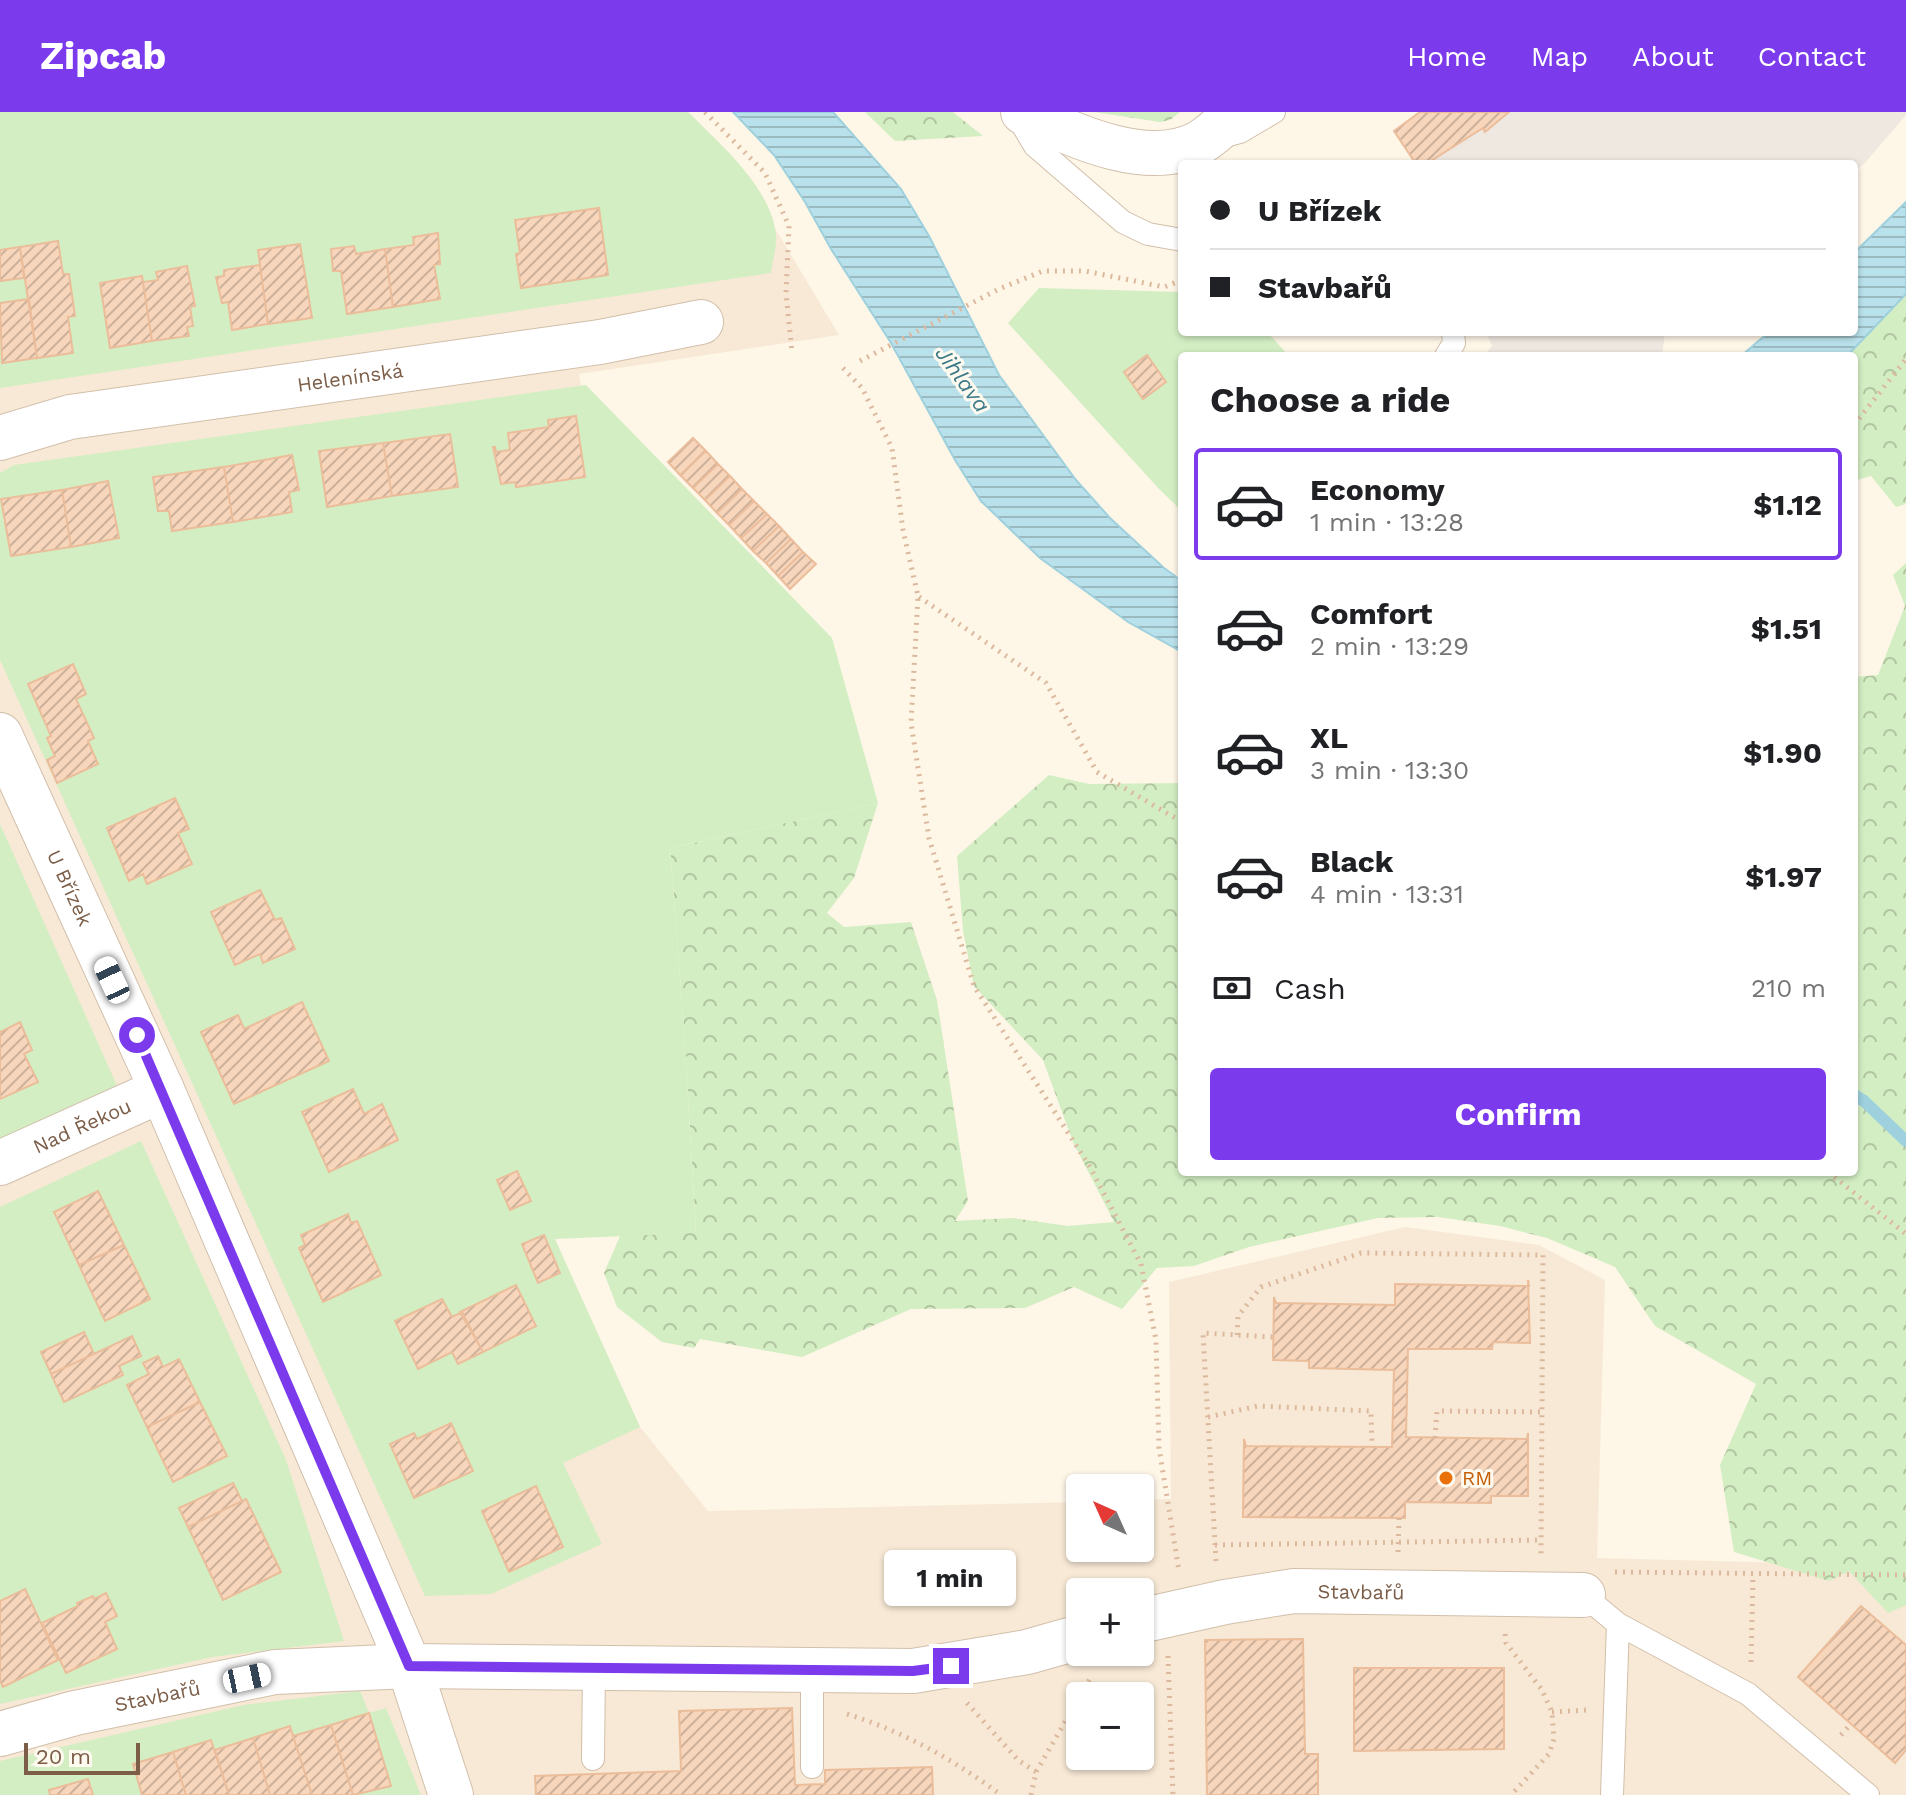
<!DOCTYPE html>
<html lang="en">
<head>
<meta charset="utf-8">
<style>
	:root { --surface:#fff; --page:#f2f2f2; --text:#202124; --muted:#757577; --line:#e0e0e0; --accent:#7c3aed }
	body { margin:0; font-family:"Work Sans",sans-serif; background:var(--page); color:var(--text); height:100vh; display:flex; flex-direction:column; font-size:30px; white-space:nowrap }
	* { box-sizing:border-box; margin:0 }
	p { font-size:26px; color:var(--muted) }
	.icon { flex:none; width:44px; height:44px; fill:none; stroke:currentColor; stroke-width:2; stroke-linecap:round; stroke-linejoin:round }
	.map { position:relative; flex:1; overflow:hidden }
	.side { position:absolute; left:1178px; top:240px; width:680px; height:824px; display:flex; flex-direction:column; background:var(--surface); border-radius:8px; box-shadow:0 2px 6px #0004 }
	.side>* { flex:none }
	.hud { position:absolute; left:1178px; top:48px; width:680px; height:176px; border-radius:8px; box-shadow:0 2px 6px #0004; display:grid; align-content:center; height:176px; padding:0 32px; background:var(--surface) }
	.needle { width:52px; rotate:315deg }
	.fabs { position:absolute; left:1066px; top:1362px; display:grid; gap:16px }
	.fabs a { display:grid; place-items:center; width:88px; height:88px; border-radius:8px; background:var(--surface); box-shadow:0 2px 6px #0004; font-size:40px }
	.scale { position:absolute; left:24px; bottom:20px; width:116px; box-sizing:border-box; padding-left:8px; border:4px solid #7b5d48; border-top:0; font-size:22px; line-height:28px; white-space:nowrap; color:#7b5d48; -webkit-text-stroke:6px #fffaef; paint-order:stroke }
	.end { position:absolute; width:36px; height:36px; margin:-18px; border:10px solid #7c3aed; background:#fff; box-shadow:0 0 0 4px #fff }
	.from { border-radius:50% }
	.bubble { position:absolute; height:56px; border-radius:8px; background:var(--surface); box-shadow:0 2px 6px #0004; font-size:26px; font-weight:700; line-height:56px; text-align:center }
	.car { position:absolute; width:24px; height:48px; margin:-24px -12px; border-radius:10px; box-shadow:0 0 6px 2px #0007; background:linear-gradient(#fff 24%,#345 0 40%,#fff 0 76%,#345 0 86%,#fff 0) }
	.hud b { display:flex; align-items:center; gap:28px; height:76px; font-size:30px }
	.hud b+b { border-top:2px solid var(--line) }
	.hud i { width:20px; height:20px; background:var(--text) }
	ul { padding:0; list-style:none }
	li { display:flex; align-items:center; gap:24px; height:112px; margin:0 16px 12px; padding:0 16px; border:4px solid transparent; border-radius:8px }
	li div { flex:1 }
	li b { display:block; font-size:30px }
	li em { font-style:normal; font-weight:700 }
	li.active { border-color:var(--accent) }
	li>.icon { width:72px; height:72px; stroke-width:1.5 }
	h2 { padding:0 32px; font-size:36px; line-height:96px }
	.pay { display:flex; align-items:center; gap:20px; height:88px; padding:0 32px; font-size:30px }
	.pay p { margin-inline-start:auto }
	.cta { display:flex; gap:16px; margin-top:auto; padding:16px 32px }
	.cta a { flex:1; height:92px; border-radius:8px; background:var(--accent); color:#fff; font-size:32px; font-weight:700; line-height:92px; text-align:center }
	header { display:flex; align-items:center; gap:48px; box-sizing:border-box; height:112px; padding:0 40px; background:var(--accent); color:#fff }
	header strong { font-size:38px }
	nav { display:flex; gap:44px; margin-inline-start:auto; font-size:28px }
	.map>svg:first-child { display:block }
</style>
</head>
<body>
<header>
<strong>Zipcab</strong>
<nav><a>Home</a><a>Map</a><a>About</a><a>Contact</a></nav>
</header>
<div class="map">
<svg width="1906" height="1683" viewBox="0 0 1906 1683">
	<defs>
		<pattern id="forest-crowns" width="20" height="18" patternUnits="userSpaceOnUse" patternTransform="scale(2)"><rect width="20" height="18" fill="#d3eec3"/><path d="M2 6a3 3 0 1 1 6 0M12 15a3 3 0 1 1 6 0" fill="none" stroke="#b0c4a0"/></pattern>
		<pattern id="water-rules" width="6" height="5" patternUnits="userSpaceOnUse" patternTransform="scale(2)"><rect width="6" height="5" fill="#b9e1eb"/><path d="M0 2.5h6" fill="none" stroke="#9bbac0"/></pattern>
		<pattern id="building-hatch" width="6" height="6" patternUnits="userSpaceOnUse" patternTransform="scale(2)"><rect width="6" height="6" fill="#f7d6bc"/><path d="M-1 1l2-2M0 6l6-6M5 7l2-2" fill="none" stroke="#cdb19b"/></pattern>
	</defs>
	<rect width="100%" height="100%" fill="#fef6e7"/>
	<path fill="#f7e9d5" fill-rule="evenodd" d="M0,0H688L731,43L839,223L579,262L633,572L330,631L640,1315L708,1399L1080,1390V1436H1140V1388L1171,1387L1169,1170L1405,1115L1539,1133L1605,1168L1597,1446L1906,1454V1683H0ZM1080,1480H1140V1540H1080ZM1080,1584H1140V1644H1080Z"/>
	<path fill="#efe8e1" d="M1420,0H1906V3L1864,52L1854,59V52H1416L1394,19Z
		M1486,220H1665L1662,244H1484L1492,234Z"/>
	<path fill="url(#forest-crowns)" d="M865,0H953L983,24L895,29Z
		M1094,0H1180L1170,8L1160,10Z
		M1906,182V392L1896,395L1871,364L1854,369V244H1847Z
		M1906,451V1493L1888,1501L1849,1459L1829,1469L1734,1440L1720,1353L1756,1272L1655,1214L1615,1155L1547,1126L1500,1114L1438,1105L1378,1106L1249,1135L1194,1154L1157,1156L1122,1197L1074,1175L1025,1196L911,1197L802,1245L700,1227L694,1236L662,1230L617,1195L604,1161L620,1124L696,1120L683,903L670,736L878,691L854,766L827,801L844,815L911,810L937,888L968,1089L955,1109L1012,1106L1068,1114L1114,1110L1073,1030L1043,948L974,874L963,819L957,744L1049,663L1089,672L1182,671V1060H1854V565L1878,563L1905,494L1893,463Z"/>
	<path fill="#d3eec3" d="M0,0H688C719,31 773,77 776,124C777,136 772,150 771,161L0,276Z
		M1039,176L1182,180V220H1267L1289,244H1182V399L1159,377L1008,211Z
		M586,273L832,526L878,691L670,736L683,903L696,1121L555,1127L640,1315L563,1351L602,1432L491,1482L425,1484L0,548V361L14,353Z
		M0,712L118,976L0,1029Z
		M141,1029L286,1348L344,1529L212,1545L0,1592V1095Z
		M360,1579L369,1601L386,1596L421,1683H0V1649L244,1593Z"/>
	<path fill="url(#water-rules)" stroke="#9ed0dd" stroke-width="2" d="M733,0H833L901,77L929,124L999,263L1076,368L1110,406L1164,456L1182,469V540L1128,510L1040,446L981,389L955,348L891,231L831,137L805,90L774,43Z
		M1906,90V182L1847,244H1741L1769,220H1854V141Z"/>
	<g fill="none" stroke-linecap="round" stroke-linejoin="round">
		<path stroke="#9ed0dd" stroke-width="12" d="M1854,983L1864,989L1906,1029"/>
	</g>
	<path fill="url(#building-hatch)" stroke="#ebbd9b" stroke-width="2" d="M1420,0H1509L1485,20L1483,16L1426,52H1416L1394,19Z
		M599,96L608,163L521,176L516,142L520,141L515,108Z
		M438,121L440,152L434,153L440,187L393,195L385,137L414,133L413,125Z
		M58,129L63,162H69L75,204L68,205L73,241L37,246L20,135Z
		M300,132L312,206L268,212L258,138Z
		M354,134L356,142L385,137L393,195L347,202L341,159H333L331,137Z
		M20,135L24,166L0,169V138Z
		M260,153L268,212L232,218L228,190L222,191L216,165L224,164V158Z
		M187,154L195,194L190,195L193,214L187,215L189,224L152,229L143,170L158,168L156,160Z
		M142,164L152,229L110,236L100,171Z
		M29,187L37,246L2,251L0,191Z
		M1147,243L1166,270L1143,287L1124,260Z
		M576,304L585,365L516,375L515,370L501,372L493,335H495L496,340L510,338L508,321L549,315L548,308Z
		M450,322L458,375L392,384L383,331Z
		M693,326L706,339L680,363L668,350Z
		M383,331L392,384L327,395L319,339Z
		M706,339L718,352L693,376L680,363Z
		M292,343L299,378L289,380L292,400L233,410L224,355Z
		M718,352L730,364L705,388L693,376Z
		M224,355L233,410L172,419L169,399H158L153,365Z
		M730,364L742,377L717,401L705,388Z
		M108,369L119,426L71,435L62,378Z
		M742,377L754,389L729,413L717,401Z
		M62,378L71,435L11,444L1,387Z
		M754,389L767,402L741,426L729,413Z
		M767,402L779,414L753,439L741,426Z
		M779,414L791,427L766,451L753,439Z
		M791,427L803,440L778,464L766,451Z
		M803,440L816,452L790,477L778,464Z
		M73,552L86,582L76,587L94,626L88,629L98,652L57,671L47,648L55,644L47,626L51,624L28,572Z
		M175,686L189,717L178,721L192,752L147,772L143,762L129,769L107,716Z
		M260,778L275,808L281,806L295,837L263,851L260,842L235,853L211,800Z
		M302,890L329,949L234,992L201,920L238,903L244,917Z
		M20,910L32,938L24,942L38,970L0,987V920Z
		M353,977L364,1002L382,992L398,1028L329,1060L302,1000Z
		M517,1059L531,1089L510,1098L497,1068Z
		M98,1079L124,1133L79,1153L54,1100Z
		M348,1102L351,1111L357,1109L381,1163L323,1190L299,1136L305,1133L301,1123Z
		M544,1123L560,1161L538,1171L522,1132Z
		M124,1133L150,1187L105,1209L79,1153Z
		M1528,1168L1530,1231L1493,1230L1492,1237H1408L1406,1325L1527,1327L1528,1321V1384H1491V1391L1405,1390V1406L1243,1405L1244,1327L1246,1334L1392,1335L1394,1258L1309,1256V1249L1273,1248L1274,1185L1276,1191L1395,1193V1172L1529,1174Z
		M516,1173L536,1214L483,1240L460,1200Z
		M442,1187L452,1205L462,1200L483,1240L458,1252L452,1240L418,1257L395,1209Z
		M84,1220L94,1242L51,1262L41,1240Z
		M132,1224L141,1244L119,1254L123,1263L64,1290L51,1262Z
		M158,1244L163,1255L179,1247L200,1290L147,1315L127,1273L149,1262L143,1251Z
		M200,1290L227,1344L173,1370L147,1315Z
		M451,1311L473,1359L414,1386L390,1332L414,1321L417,1327Z
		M233,1371L242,1389L188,1415L179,1396Z
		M536,1374L563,1435L509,1460L482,1399Z
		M246,1387L281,1460L223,1488L188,1415Z
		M25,1477L58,1548L3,1575L0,1569V1489Z
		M106,1481L117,1504L105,1510L117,1537L66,1561L42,1511L78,1494L77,1491L93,1484L94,1487Z
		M1861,1494L1906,1533V1638L1895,1651L1798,1565Z
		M1303,1527L1305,1642H1318V1683H1207L1205,1528Z
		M1354,1556H1504V1637L1354,1639Z
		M792,1596L795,1673L825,1672V1658L932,1655L933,1683H536L535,1664L681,1659L679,1599Z
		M369,1601L391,1674L353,1683L331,1613Z
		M331,1613L353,1683H312L293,1624Z
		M290,1614L293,1624L312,1683H270L253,1626Z
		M253,1626L270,1683H229L215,1638Z
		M211,1628L229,1683H186L173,1640Z
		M173,1640L186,1683H142L133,1652Z
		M88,1667L93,1683H50L49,1678Z"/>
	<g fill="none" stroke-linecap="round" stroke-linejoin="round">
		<g stroke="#d2bfab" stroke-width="24">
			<path id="service" d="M1017,4L1035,34L1123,110L1148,122L1182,128
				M1229,23L1240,20L1274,0
				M1446,244L1454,231L1453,220
				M1583,1483L1618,1512L1748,1582L1868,1683
				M812,1558V1655
				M593,1647L594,1556
				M1612,1683L1618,1512"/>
		</g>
		<g stroke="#d2bfab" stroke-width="46">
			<g id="minor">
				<path d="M1023,0C1071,22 1146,59 1199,31C1212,24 1225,10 1237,0"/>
				<path id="s1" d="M0,326L70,305L600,230L701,210"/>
				<path id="s2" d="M0,623L162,978L409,1554L451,1683"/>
				<path id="s3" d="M0,1051L162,978"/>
				<path id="s4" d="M1140,1509L1225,1490L1294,1479L1583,1483"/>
				<path id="s5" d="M0,1622L75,1601L275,1560L409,1554L913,1559L1027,1540L1080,1525"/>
			</g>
		</g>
		<path stroke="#dcb99e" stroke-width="5" stroke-dasharray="2 6" stroke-linecap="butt" d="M705,0L765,61L789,114L786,181L792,240
			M860,249L999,177L1043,159H1085L1164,175L1182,168
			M843,256L862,276L892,336L903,418L918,484L911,611L929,726L974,874L1090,1055L1141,1152L1156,1228L1159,1336L1179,1459
			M1854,313L1906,247
			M919,485L1046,571L1097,660L1182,710
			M1828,1060L1906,1122
			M1237,1223L1238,1204L1261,1175L1361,1141L1543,1143L1541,1442
			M1208,1305L1258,1294L1371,1299L1372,1335
			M1435,1326L1437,1299L1542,1300
			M1215,1433L1541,1428
			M1398,1440L1399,1405
			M1216,1449L1203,1221L1273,1225
			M1615,1460L1906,1463
			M1505,1522L1506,1531L1542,1578L1552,1600L1554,1627L1549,1642L1511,1683
			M1168,1544L1173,1683
			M1751,1550L1753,1463
			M967,1591L1018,1648L1036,1660
			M1552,1600L1587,1598
			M847,1602C904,1620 953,1647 1001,1683
			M1841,1623L1851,1612
			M1031,1683L1036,1660L1091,1565"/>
		<use href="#service" stroke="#fff" stroke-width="22"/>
		<use href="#minor" stroke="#fff" stroke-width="44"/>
	</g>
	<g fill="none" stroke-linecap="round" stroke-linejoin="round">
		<path stroke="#7c3aed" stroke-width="10" d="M137,923L409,1554L913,1559L951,1554"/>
	</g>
	<circle fill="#e8710a" stroke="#fffaef" stroke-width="3" cx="1446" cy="1366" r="8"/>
	<g text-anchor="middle" stroke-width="6" stroke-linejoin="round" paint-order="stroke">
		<g font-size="20" fill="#7b5d48" stroke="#fffaef">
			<text dy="7" stroke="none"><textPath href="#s1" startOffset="356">Helenínská</textPath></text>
			<text dy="7" stroke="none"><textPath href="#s2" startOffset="168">U Břízek</textPath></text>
			<text dy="7" stroke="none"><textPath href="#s3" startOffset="90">Nad Řekou</textPath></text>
			<text dy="7" stroke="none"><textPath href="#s4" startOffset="224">Stavbařů</textPath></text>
			<text dy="7" stroke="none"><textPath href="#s5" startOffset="162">Stavbařů</textPath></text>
		</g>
		<g font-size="20" fill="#c56008" stroke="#fffaef" text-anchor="start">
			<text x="1462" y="1373">RM</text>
		</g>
		<g font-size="22" font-style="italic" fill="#3c7989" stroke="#fffaef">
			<text transform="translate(963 267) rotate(54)" y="8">Jihlava</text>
		</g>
	</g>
</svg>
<div class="fabs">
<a><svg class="needle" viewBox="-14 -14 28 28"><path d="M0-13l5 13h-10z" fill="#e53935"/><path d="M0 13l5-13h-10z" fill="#757577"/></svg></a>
<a>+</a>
<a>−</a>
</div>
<div class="scale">20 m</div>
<i class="end from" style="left:137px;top:923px"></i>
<i class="end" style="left:951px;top:1554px"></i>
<div class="bubble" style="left:884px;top:1438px;width:132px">1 min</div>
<i class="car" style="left:112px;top:868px;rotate:335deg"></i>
<i class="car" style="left:247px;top:1566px;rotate:78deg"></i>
<div class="hud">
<b><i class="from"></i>U Břízek</b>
<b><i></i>Stavbařů</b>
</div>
<section class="side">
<h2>Choose a ride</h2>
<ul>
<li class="active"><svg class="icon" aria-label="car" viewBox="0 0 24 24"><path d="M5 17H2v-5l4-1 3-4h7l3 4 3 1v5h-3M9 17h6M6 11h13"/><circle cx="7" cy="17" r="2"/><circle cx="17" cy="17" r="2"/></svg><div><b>Economy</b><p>1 min · 13:28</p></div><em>$1.12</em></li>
<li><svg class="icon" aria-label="car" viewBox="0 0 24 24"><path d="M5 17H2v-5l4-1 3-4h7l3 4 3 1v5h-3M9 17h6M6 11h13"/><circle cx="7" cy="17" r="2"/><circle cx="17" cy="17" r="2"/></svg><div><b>Comfort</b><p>2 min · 13:29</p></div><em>$1.51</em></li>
<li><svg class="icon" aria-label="car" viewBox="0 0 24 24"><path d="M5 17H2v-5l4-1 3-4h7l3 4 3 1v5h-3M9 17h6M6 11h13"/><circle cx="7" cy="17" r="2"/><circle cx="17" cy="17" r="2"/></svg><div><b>XL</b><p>3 min · 13:30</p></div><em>$1.90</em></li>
<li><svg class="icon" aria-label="car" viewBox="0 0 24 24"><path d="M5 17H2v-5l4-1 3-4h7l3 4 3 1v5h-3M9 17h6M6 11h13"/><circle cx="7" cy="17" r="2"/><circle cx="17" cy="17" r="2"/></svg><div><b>Black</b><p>4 min · 13:31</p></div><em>$1.97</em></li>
</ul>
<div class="pay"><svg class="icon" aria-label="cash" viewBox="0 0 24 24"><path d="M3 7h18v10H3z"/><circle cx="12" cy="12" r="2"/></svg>Cash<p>210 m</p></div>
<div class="cta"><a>Confirm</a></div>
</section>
</div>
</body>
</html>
